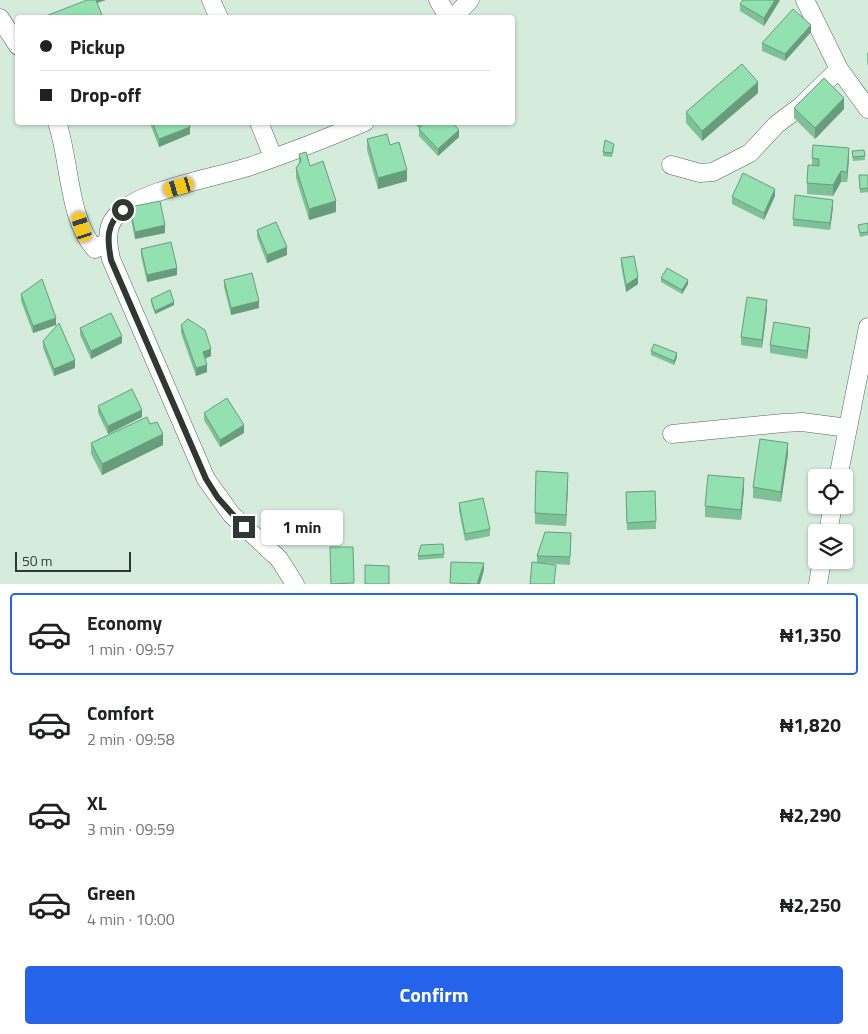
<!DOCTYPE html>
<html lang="en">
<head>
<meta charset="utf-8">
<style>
	:root { --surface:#fff; --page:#f6f6f6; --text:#202124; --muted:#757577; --line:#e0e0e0; --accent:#2563eb }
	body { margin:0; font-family:"Titillium Web",sans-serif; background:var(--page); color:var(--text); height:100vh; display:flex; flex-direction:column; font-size:19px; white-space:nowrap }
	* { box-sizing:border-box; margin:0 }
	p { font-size:16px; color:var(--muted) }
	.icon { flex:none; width:28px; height:28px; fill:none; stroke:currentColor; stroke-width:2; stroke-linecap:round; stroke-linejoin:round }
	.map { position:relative; height:584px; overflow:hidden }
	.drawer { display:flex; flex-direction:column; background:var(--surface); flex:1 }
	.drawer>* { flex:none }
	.top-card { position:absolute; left:15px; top:15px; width:500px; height:110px; border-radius:5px; box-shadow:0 1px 4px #0004; display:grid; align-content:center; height:110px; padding:0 25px; background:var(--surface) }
	.controls { position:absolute; left:808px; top:469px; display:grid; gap:10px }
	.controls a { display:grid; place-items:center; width:45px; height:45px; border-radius:5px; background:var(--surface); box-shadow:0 1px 4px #0004; font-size:25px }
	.scale { position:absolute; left:15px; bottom:12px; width:116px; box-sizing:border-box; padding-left:5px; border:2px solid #2f3832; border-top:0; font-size:14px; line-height:18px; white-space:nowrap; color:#2f3832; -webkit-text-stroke:4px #d5ebdc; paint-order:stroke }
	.end { position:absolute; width:22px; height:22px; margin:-11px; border:6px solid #2f3832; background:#fff; box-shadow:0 0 0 2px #fff }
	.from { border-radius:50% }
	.bubble { position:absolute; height:35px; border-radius:5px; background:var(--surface); box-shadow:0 1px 4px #0004; font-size:16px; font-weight:700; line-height:35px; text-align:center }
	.car { position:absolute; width:15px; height:30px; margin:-15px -8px; border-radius:6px; box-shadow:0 0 4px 1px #0007; background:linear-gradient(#f5c518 24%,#345 0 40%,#f5c518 0 76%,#345 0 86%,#f5c518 0) }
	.top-card b { display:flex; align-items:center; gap:18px; height:48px; font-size:19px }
	.top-card b+b { border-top:1px solid var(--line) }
	.top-card i { width:12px; height:12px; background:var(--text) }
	ul { padding:9px 0 0; list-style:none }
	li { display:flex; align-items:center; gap:15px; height:82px; margin:0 10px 8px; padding:0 15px; border:2px solid transparent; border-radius:5px }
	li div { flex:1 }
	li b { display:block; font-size:19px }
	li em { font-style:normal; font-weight:700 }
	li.current { border-color:var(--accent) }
	li>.icon { width:45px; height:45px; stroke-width:1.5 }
	.button { display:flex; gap:10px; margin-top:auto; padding:10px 25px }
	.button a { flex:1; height:58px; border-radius:5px; background:var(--accent); color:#fff; font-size:20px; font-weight:700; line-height:58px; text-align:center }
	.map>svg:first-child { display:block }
</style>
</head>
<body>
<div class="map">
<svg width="868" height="584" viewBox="0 0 868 584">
	<rect width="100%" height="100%" fill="#d5ebdc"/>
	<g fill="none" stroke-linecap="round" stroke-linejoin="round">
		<g stroke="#53675a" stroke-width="19">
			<path id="street" d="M211,0L219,18
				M438,0L449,18
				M805,0L839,69L868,109
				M0,18L18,46
				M453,18L470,0
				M57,122C70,160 68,219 95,249L107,242
				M259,122L273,157
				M671,165L700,173L713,172L750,153L777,124L800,107L839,69
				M672,434L783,423L802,422L848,428
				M838,478L868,327
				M828,532L833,505
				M295,584L279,559L231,514L206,479L111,259C108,245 105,228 116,216C140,189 215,178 251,166C289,153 327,138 365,122
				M818,584L822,560"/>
		</g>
		<use href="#street" stroke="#fff" stroke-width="18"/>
	</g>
	<path fill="#7ec198" d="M743,0H780L764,26L740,11V4Z
		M811,32L785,61L762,51V43Z
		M868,52V66L867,63V53Z
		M758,93L702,141L686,123V112Z
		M794,108L844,109L815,139L794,118Z
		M151,122H188L190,134L159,147L151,126Z
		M415,122H452L459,137L438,156L419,136V128L415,124Z
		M367,139L390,145L407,181L378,189L367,150Z
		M614,148L612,157L603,156V152Z
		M864,150L865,160L853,161L852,151Z
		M299,154L310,166L336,212L309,220L296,178V168L299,164Z
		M812,158L849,159L847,182H841L833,196L807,194V183L812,166Z
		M859,175H868V192L860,193Z
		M775,196L764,220L732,204V197Z
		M130,207L165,233L135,239L130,215Z
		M833,207L830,230L793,226V219Z
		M868,223V235L860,237L858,225Z
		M257,230L287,255L267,263L257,237Z
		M141,249L177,275L147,282L141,256Z
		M621,258L638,284L626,292L621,265Z
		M661,278L688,284L682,294L661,282Z
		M224,280L259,308L231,315L224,287Z
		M21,294L56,325L33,333L21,301Z
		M151,299L174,305L155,314L151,303Z
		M767,308L762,348L741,345V337Z
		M181,325L211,356L205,359L207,372L196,376L181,333Z
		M80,328L122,343L91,359L80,335Z
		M810,335L807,359L770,353V345Z
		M43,341L75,368L54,376L43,348Z
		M651,351L677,357L674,365L651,355Z
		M98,406L142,417L108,434L98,413Z
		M204,413L244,433L220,447L204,420Z
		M150,424L163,445L102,475L91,454V443Z
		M788,454L781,502L753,498V487Z
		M568,484L566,526L535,524V513Z
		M744,489L741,520L705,517V506Z
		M655,491L656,529L627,530L626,492Z
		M459,503L490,529V536L465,541L459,510Z
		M571,533L570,565L540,563L556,572L537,563V556Z
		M443,544L444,558L418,560V556Z"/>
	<path fill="#679d7c" d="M94,0H106L94,4Z
		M775,0H780L764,26V18Z
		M811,25V32L785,61V54Z
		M758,82V93L702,141V131Z
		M844,98V109L815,139V128Z
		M190,127V134L159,147V139Z
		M459,130V137L438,156V149Z
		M849,148V159L847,182V172Z
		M407,170V181L378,189V178Z
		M841,171V182L833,196V185Z
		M775,189V196L764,220V213Z
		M833,200V207L830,230V223Z
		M336,201V212L309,220V209Z
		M165,225V233L135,239V232Z
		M287,247V255L267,263V255Z
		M177,268V275L147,282V275Z
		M638,277V284L626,292V285Z
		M688,280V284L682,294V290Z
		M767,300V308L762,348V340Z
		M259,301V308L231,315V308Z
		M174,302V305L155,314V311Z
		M56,318V325L33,333V326Z
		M810,328V335L807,359V351Z
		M122,336V343L91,359V351Z
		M211,349V356L203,359V352Z
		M677,353V357L674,365V361Z
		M75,360V368L54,376V369Z
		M207,365V372L196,376V368Z
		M142,410V417L108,434V426Z
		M244,425V433L220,447V440Z
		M163,434V445L102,475V464Z
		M788,443V454L781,502V492Z
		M568,473V484L566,526V515Z
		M744,478V489L741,520V510Z
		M484,563V570L480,584H477Z"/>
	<path fill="#93e0b1" stroke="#679d7c" d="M87,0H96L103,18H46V16Z
		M743,0H775L764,18L740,4Z
		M793,9L811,25L785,54L762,43Z
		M742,64L758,82L702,131L686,112Z
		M824,78L844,98L815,128L794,108Z
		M152,122H188L190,127L159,139Z
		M420,122H452L459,130L438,149L419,129L422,125Z
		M387,134L390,145L399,142L407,170L378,178L367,139Z
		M605,140L614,144L612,153L603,152Z
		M813,145L849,148L847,172L841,171L833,185L807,183L808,165L819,166V159L812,158Z
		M864,150L865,156L853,157L852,151Z
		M306,152L310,166L323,161L336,201L309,209L296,168L301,161L299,154Z
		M743,173L775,189L764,213L732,197Z
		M859,175H868V188L860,189Z
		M795,195L833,200L830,223L793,219Z
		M160,201L165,225L135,232L130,207Z
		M276,222L287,247L267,255L257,230Z
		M868,223V232L860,233L858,225Z
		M171,242L177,268L147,275L141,249Z
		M634,256L638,277L626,285L621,258Z
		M667,268L688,280L682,290L661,278Z
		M252,273L259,301L231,308L224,280Z
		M42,279L56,318L33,326L21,294Z
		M170,290L174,302L155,311L151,299Z
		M747,297L767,300L762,340L741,337Z
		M111,313L122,336L91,351L80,328Z
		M188,319L205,330L211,349L203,352L207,365L196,368L181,325Z
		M774,322L810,328L807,351L770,345Z
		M59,323L75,360L54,369L43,341Z
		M654,344L677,353L674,361L651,351Z
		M132,389L142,410L108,426L98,406Z
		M227,398L244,425L220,440L204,413Z
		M147,417L150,424L157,422L163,434L102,464L91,443Z
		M760,439L788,443L781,492L753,487Z
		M536,471L568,473L566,515L535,513Z
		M708,475L744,478L741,510L705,506Z
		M655,491L656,521L627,523L626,492Z
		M483,498L490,529L465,534L459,503Z
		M545,532L571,533L570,557L537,556Z
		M443,544L444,554L418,556L421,545Z
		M330,547H353L354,583L331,584Z
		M451,562L484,563L477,584L450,583Z
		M532,562L556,565L554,584H530Z
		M365,565L389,566V584H365Z"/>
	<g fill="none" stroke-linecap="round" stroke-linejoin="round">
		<path stroke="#2f3832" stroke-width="6" d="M123,210C106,224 107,239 111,260L206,479L218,498L244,527"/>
	</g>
</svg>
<div class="controls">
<a><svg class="icon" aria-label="locate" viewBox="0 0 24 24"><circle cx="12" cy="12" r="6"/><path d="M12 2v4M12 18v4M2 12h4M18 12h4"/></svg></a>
<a><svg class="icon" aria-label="layers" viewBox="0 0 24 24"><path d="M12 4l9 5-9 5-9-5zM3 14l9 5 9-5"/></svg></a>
</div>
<div class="scale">50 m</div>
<i class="end from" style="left:123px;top:210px"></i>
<i class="end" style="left:244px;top:527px"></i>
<div class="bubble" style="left:261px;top:510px;width:82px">1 min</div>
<i class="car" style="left:179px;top:187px;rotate:254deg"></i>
<i class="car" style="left:82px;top:227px;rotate:342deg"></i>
<div class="top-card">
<b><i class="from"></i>Pickup</b>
<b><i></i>Drop-off</b>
</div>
</div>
<section class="drawer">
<ul>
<li class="current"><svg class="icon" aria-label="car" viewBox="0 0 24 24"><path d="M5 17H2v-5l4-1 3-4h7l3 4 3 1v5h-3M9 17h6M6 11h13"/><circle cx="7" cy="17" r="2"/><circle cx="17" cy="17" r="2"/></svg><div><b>Economy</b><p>1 min · 09:57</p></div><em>₦1,350</em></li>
<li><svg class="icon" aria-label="car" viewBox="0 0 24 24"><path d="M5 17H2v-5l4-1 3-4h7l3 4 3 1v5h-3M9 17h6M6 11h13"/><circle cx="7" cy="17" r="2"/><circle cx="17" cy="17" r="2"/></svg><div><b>Comfort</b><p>2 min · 09:58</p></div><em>₦1,820</em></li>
<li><svg class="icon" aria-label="car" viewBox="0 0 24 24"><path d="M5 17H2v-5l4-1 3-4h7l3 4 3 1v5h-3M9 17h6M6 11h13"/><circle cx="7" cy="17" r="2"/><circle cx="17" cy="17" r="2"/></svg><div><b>XL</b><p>3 min · 09:59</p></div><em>₦2,290</em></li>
<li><svg class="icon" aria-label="car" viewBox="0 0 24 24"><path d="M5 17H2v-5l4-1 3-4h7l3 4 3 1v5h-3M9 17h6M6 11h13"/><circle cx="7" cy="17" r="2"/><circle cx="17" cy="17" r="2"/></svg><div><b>Green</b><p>4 min · 10:00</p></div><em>₦2,250</em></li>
</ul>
<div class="button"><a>Confirm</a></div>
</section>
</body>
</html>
